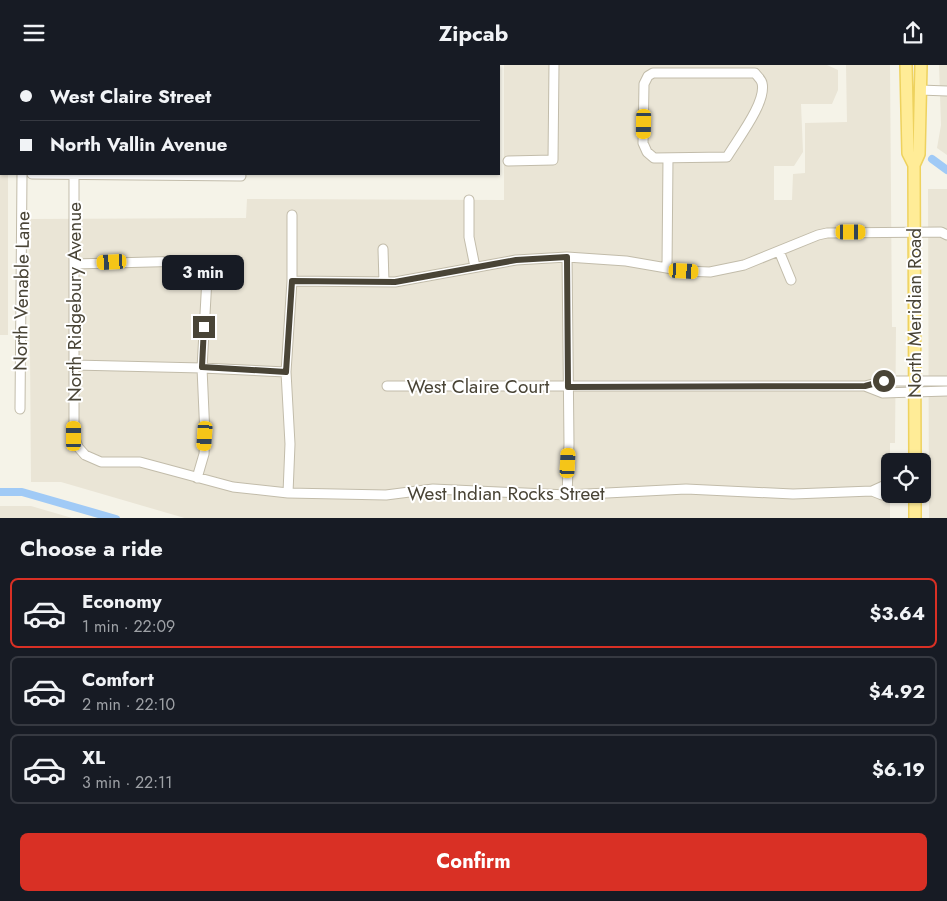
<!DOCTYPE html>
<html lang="en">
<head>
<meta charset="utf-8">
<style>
	:root { --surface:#171b24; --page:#20242c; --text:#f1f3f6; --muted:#9ea1a6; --line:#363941; --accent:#d93025 }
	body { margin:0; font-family:Jost,sans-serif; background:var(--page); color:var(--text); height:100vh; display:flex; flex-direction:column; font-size:19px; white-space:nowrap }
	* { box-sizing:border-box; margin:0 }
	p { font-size:16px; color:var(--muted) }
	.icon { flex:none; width:28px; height:28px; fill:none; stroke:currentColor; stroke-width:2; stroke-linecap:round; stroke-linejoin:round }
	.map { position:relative; height:453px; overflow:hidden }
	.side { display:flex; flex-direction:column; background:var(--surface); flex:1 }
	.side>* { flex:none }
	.banner { position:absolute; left:0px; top:0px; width:500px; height:110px; box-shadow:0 1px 4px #0004; display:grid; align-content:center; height:110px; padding:0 20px; background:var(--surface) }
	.tools { position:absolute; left:881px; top:388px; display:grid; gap:10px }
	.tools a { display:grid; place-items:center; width:50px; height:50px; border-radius:8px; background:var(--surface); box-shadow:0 1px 4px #0004; font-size:25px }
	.end { position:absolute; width:22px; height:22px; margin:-11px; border:6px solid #494436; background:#fff; box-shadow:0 0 0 2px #fff }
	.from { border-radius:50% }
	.bubble { position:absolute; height:35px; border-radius:8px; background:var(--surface); box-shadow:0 1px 4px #0004; font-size:16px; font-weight:700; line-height:35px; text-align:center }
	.car { position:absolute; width:15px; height:30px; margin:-15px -8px; border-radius:6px; box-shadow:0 0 4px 1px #0007; background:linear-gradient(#f5c518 24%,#345 0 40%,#f5c518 0 76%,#345 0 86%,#f5c518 0) }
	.banner b { display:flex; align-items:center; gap:18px; height:48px; font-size:19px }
	.banner b+b { border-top:1px solid var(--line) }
	.banner i { width:12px; height:12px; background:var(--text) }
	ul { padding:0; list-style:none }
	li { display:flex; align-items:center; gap:15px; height:70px; margin:0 10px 8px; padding:0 10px; border:2px solid var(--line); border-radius:8px }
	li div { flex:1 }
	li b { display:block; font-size:19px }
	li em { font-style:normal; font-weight:700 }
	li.current { border-color:var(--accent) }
	li>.icon { width:45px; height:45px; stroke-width:1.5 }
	h2 { padding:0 20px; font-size:22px; line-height:60px }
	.button { display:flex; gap:10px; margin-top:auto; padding:10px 20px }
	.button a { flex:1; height:58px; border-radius:8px; background:var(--accent); color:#fff; font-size:20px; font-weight:700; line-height:58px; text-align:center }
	header { display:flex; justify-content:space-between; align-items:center; height:65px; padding:0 20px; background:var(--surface); font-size:22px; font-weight:700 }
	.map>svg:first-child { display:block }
</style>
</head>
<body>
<header><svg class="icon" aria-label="menu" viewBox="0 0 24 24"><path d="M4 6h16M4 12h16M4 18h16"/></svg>Zipcab<svg class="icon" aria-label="share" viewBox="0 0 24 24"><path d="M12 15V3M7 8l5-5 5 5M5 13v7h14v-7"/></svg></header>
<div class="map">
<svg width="947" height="454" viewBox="0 0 947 454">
	<rect width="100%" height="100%" fill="#f5f3e8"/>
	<path fill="#eae5d6" d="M0,0H7L1,1V109H8V270H0Z
		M504,0H827L838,5V25L832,39H801L803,87L794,101H774V135H792L793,109L805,108V58L847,57L846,0H890L892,262H896L895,378H890V453L188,454L61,417H31L29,154L246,153L247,134L504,135Z
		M939,0H947V90L937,83L941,60Z
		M928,124H947V453H929Z
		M0,441H31L72,453H0Z"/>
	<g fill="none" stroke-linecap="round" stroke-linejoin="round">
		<path stroke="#a0caf6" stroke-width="8" d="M932,94L947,105
			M0,427H22L116,454"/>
		<g stroke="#c2bcaa" stroke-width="11">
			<path id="minor" d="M21,0V1
				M70,0V1
				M231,1V0
				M653,8H755C757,11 761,14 762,18C767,37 737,75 727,92L654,93L647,87L643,78L644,19L648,11Z
				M920,25L947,26
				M0,78H1
				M508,96L553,95L554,0
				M32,109L241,111
				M74,110V371L78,382L85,390L101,397H140L233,422L288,428L386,430L433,424L567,430L686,424L793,429L872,426
				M469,135V172L475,202
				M383,184L384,217
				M779,186L791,215
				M74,199L189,196L202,199L207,213L202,303L205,371L204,389L197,413
				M667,203L668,93
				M292,216L395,217L516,195L567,192L626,196L684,206L710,207L744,200L818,170L827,168L941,167L947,170
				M74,300L202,303L286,307
				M947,316H884L865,321L883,328L947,326
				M387,321H865
				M20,344L22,109
				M890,421H883L872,426L882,430H915
				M288,428L290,379L286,307L292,216V150
				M567,430L569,379L567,192"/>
		</g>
		<g stroke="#eed25e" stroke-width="14">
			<path id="major" d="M906,0L908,88L914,100
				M915,396L914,100L919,89L921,0
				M915,429V454"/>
		</g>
		<use href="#minor" stroke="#fff" stroke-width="9"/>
		<use href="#major" stroke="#ffec97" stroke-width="11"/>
	</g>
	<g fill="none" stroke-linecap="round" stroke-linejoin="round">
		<path stroke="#494436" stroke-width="6" d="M204,262L202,302L286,307L292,216L395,217L516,195L567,192L568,322L865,321L884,316"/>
	</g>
	<g text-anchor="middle" stroke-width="4" stroke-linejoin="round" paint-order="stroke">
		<g font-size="19" fill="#494436" stroke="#fff">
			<text transform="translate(21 226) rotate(-89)" y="7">North Venable Lane</text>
			<text transform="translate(74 237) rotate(-90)" y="7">North Ridgebury Avenue</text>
			<text transform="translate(914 248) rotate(-90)" y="7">North Meridian Road</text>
			<text x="478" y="328">West Claire Court</text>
			<text x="506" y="435">West Indian Rocks Street</text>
		</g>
	</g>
</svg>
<div class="tools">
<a><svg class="icon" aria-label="locate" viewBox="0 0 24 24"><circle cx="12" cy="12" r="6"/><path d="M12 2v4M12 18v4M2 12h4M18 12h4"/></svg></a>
</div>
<i class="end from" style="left:884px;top:316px"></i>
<i class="end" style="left:204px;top:262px"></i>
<div class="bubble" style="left:162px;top:190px;width:82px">3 min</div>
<i class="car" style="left:644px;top:59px;rotate:181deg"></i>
<i class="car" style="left:851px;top:167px;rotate:90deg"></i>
<i class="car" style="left:112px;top:197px;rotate:267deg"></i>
<i class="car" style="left:684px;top:206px;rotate:93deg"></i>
<i class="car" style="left:74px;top:371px;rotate:0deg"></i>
<i class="car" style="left:205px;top:371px;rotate:184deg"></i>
<i class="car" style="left:568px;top:398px;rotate:3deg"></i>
<div class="banner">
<b><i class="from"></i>West Claire Street</b>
<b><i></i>North Vallin Avenue</b>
</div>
</div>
<section class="side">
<h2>Choose a ride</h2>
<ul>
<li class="current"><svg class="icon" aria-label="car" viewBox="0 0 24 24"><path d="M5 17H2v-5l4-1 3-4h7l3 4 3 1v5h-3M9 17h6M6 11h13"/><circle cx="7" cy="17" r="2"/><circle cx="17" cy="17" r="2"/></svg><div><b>Economy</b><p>1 min · 22:09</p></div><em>$3.64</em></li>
<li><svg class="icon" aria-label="car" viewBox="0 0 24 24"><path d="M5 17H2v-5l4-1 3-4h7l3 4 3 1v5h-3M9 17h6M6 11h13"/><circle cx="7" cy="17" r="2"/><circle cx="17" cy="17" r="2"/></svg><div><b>Comfort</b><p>2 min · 22:10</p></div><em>$4.92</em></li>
<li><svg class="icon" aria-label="car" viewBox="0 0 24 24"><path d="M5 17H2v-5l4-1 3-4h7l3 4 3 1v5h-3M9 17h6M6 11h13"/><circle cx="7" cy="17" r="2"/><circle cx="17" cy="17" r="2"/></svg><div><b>XL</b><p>3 min · 22:11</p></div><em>$6.19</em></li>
</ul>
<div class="button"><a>Confirm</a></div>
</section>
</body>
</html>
